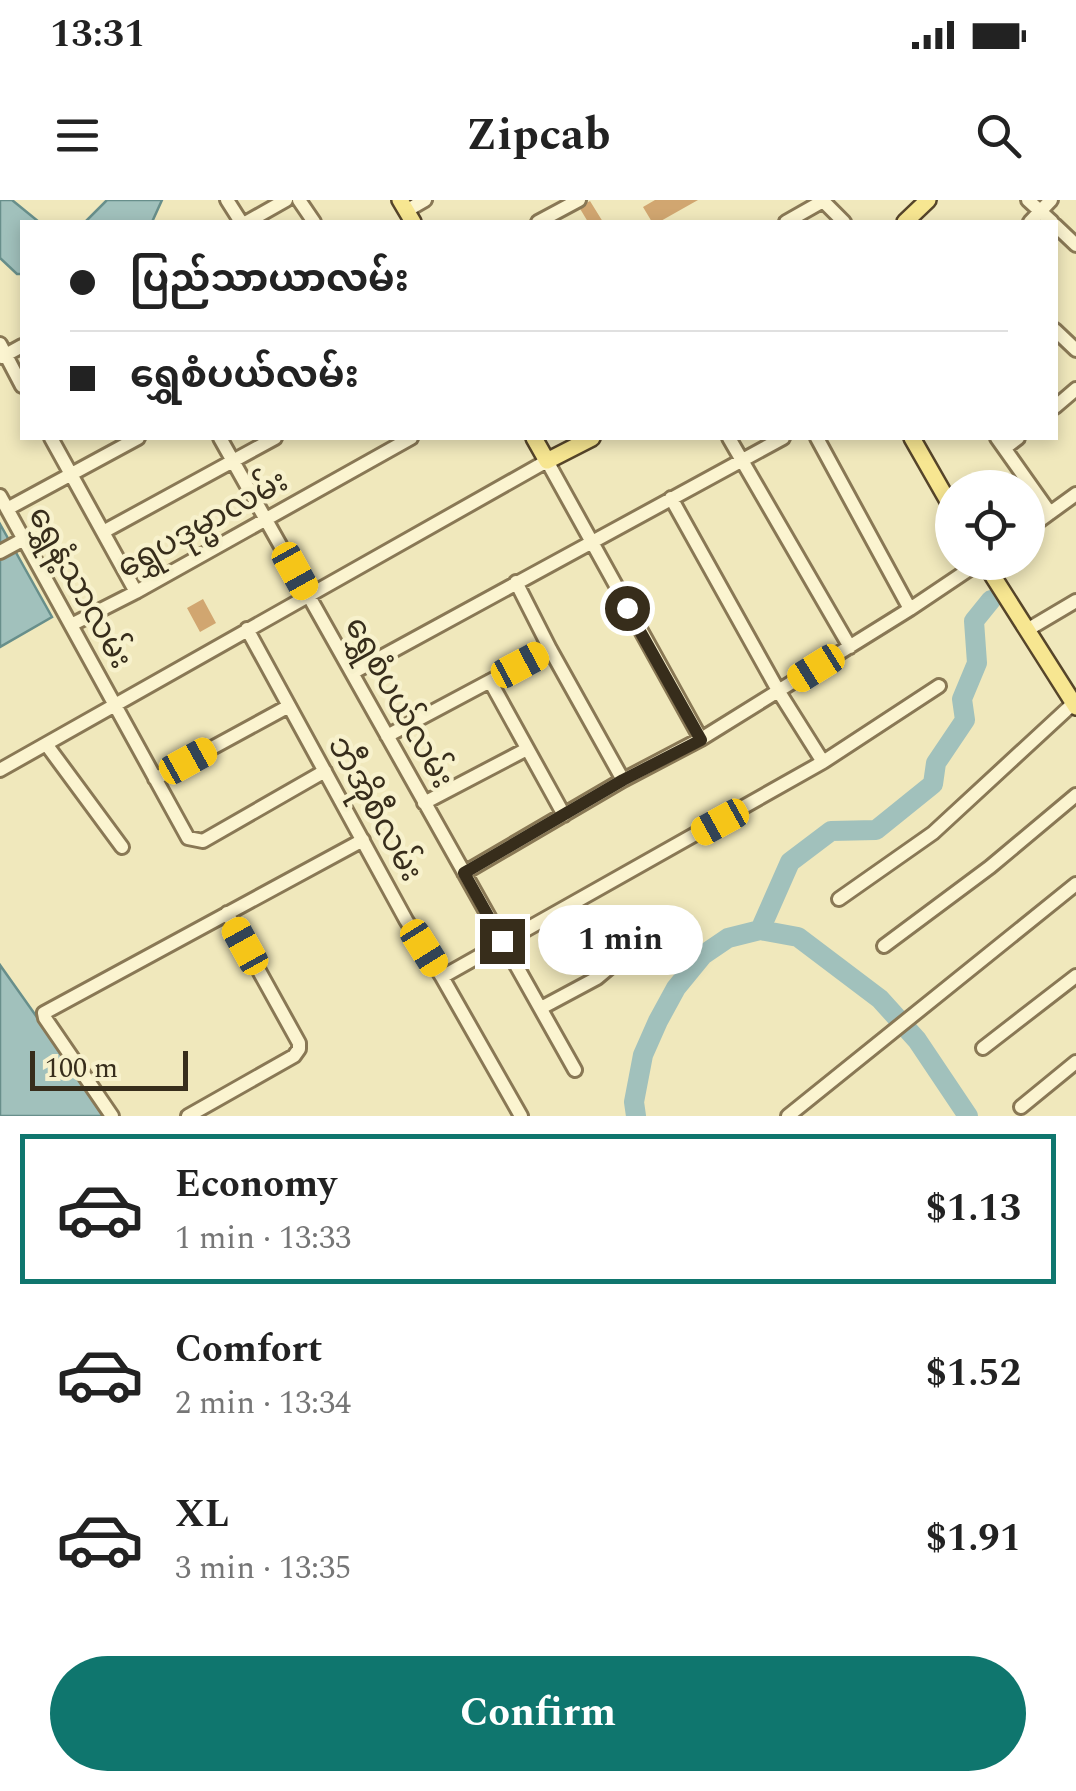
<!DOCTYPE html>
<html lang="en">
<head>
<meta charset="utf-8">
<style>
	:root { --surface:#fff; --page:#f2f2f2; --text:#222; --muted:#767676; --line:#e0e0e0; --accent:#0f766e }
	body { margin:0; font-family:Spectral,"Noto Sans Myanmar",serif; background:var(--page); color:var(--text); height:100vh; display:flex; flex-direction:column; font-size:38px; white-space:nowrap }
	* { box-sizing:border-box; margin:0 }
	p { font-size:32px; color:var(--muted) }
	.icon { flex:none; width:55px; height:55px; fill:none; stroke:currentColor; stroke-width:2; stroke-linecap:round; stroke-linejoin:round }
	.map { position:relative; height:916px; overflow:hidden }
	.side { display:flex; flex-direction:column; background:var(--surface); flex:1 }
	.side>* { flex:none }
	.guide { position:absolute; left:20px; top:20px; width:1038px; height:220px; border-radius:0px; box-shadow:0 5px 15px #0003; display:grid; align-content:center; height:220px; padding:0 50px; background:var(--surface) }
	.tools { position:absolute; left:935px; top:270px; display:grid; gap:20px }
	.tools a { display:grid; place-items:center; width:110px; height:110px; border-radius:50%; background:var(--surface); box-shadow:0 5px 15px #0003; font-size:50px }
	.scale { position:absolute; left:30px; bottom:25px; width:158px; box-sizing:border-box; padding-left:10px; border:5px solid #372d1b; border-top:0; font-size:28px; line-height:35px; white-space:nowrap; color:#372d1b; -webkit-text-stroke:8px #f7f1cc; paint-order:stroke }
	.end { position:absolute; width:45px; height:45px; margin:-22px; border:12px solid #372d1b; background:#fff; box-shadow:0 0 0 5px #fff }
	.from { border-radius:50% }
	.bubble { position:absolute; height:70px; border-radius:35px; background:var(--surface); box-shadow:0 5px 15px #0003; font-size:32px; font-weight:700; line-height:70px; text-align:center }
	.car { position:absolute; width:30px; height:60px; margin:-30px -15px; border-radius:12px; box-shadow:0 0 8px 2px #0007; background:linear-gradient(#f5c518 24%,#345 0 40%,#f5c518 0 76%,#345 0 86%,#f5c518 0) }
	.guide b { display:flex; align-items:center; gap:35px; height:95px; font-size:38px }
	.guide b+b { border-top:2px solid var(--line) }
	.guide i { width:25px; height:25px; background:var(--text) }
	ul { padding:18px 0 0; list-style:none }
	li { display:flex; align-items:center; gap:30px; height:150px; margin:0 20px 15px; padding:0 30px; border:5px solid transparent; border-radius:0px }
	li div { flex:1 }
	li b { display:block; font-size:38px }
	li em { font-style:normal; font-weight:700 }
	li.selected { border-color:var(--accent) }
	li>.icon { width:90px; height:90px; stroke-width:1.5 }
	.primary-button { display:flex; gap:20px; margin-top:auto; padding:20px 50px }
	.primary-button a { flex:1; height:115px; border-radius:60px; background:var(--accent); color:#fff; font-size:40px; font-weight:700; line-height:115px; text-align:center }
	.status { display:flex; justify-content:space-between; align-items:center; height:70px; padding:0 50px; background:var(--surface); direction:ltr }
	.status svg { height:28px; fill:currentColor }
	header { display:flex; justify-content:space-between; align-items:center; height:130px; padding:0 50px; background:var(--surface); font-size:45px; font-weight:700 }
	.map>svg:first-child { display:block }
</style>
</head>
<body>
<div class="status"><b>13:31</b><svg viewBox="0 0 49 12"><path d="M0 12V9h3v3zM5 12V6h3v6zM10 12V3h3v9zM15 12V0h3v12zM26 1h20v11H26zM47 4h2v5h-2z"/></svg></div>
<header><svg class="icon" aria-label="menu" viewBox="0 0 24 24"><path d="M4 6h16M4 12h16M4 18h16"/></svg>Zipcab<svg class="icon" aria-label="search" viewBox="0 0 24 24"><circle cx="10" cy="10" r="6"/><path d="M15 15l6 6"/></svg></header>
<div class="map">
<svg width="1076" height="916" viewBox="0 0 1076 916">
	<rect width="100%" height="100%" fill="#f0e8bc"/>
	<path fill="#a1c1bc" stroke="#688f8b" stroke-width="2.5" d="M0,0H12L39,22H22V74H17L0,58Z
		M107,0H162L152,22H85Z
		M0,324L52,417L0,447Z
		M0,765L107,916H0Z"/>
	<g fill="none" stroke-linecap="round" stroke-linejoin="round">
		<path stroke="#a1c1bc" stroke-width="20" d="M760,730L790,662L831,631L876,630L933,584L936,563L965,520L962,499L977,463L974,421L991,400
			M636,916L634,902L643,855L658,821L676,788L703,755L728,738L760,730L798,737L880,799L917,840L968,916"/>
	</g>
	<path fill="#d1a670" d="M655,0H698L659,22H652L643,7Z
		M590,1L603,22H588L579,7Z
		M203,399L216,423L200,432L187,408Z"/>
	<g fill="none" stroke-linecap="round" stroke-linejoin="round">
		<g stroke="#897855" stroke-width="18">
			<path id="minor" d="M227,0L241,22
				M299,0L314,22
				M822,0L844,22
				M1028,0L1052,22
				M406,11L425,0
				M247,22L286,0
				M538,22L579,0
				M786,22L823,1
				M1030,22L1051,0
				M1055,25L1076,45
				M1055,130L1076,150
				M0,144L22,186
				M2,157L22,146
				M1055,207L1076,189
				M51,238L136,392
				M220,238L575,870
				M729,238L850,447
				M817,238L910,409
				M997,238L1050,313
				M1005,248L1018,238
				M0,296L188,638L203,641L325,571
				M671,298L779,492L823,562L939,486
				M7,309L138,238
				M1028,329L1076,294
				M103,332L275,238
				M0,352L24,339
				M516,382L550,449L623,580
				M71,425L136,392L411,238
				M247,429L406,720L442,777L521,916
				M1027,430L1076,401
				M352,473L783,238
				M490,481L564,615
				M387,536L550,449
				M46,544L122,647
				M0,570L547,261L701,539
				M155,579L289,506
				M424,603L527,549
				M464,673L623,580L701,539L910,409L980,362
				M839,699L933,633L1076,501
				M884,746L990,667L1076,595
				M442,777L823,562
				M541,808L597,778L622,757
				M983,848L1076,776
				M1021,907L1076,862
				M112,916L45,818L44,813L363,640
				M188,916L294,856L299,849V843L227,713
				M788,916L1076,684"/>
		</g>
		<g stroke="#56452a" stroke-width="20">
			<path id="major" d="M400,0L413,22
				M905,22L928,0
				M534,238L547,261L592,238
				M912,238L952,308
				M984,362L1076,507"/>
		</g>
		<use href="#minor" stroke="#fbf4d0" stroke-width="12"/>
		<use href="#major" stroke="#f7e691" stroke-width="15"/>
	</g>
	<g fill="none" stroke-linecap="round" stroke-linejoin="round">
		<path stroke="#372d1b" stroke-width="12" d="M502,741L464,673L623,580L701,540L627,408"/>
	</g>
	<g text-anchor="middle" stroke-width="9" stroke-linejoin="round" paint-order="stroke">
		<g font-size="32" fill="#372d1b" stroke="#f7f1cc">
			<text transform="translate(202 323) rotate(-29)" y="11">ရွှေပဒုမ္မာလမ်း</text>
			<text transform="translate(81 387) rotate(61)" y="11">ရွှေနံ့သာလမ်း</text>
			<text transform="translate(400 502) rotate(61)" y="11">ရွှေစံပယ်လမ်း</text>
			<text transform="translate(376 608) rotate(61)" y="11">ဘီအိုစီလမ်း</text>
		</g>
	</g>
</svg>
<div class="tools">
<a><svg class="icon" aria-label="locate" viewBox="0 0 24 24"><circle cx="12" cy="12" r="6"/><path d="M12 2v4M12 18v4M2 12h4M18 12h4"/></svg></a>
</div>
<div class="scale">100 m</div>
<i class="end from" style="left:627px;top:408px"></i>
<i class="end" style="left:502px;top:741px"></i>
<div class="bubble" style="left:538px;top:705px;width:165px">1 min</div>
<i class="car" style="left:295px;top:371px;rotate:151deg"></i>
<i class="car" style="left:520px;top:465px;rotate:62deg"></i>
<i class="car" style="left:816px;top:468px;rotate:238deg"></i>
<i class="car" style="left:188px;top:561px;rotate:61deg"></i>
<i class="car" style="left:720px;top:622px;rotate:241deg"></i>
<i class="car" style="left:245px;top:746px;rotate:331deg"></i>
<i class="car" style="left:424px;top:748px;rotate:148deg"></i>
<div class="guide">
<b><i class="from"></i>ပြည်သာယာလမ်း</b>
<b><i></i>ရွှေစံပယ်လမ်း</b>
</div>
</div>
<section class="side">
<ul>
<li class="selected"><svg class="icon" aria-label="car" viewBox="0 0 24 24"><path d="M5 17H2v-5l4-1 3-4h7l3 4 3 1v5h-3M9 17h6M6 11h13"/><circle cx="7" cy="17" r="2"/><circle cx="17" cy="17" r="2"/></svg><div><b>Economy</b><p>1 min · 13:33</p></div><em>$1.13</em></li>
<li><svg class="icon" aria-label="car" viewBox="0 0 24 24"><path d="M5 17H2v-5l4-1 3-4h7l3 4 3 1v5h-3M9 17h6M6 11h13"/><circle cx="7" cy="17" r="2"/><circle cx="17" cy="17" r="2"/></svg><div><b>Comfort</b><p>2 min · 13:34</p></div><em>$1.52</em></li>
<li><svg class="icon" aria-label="car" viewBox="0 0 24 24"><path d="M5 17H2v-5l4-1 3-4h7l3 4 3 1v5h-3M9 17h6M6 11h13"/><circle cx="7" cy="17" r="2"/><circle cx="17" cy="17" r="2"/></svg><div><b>XL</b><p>3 min · 13:35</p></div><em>$1.91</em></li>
</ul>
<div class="primary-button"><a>Confirm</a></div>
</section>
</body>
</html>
